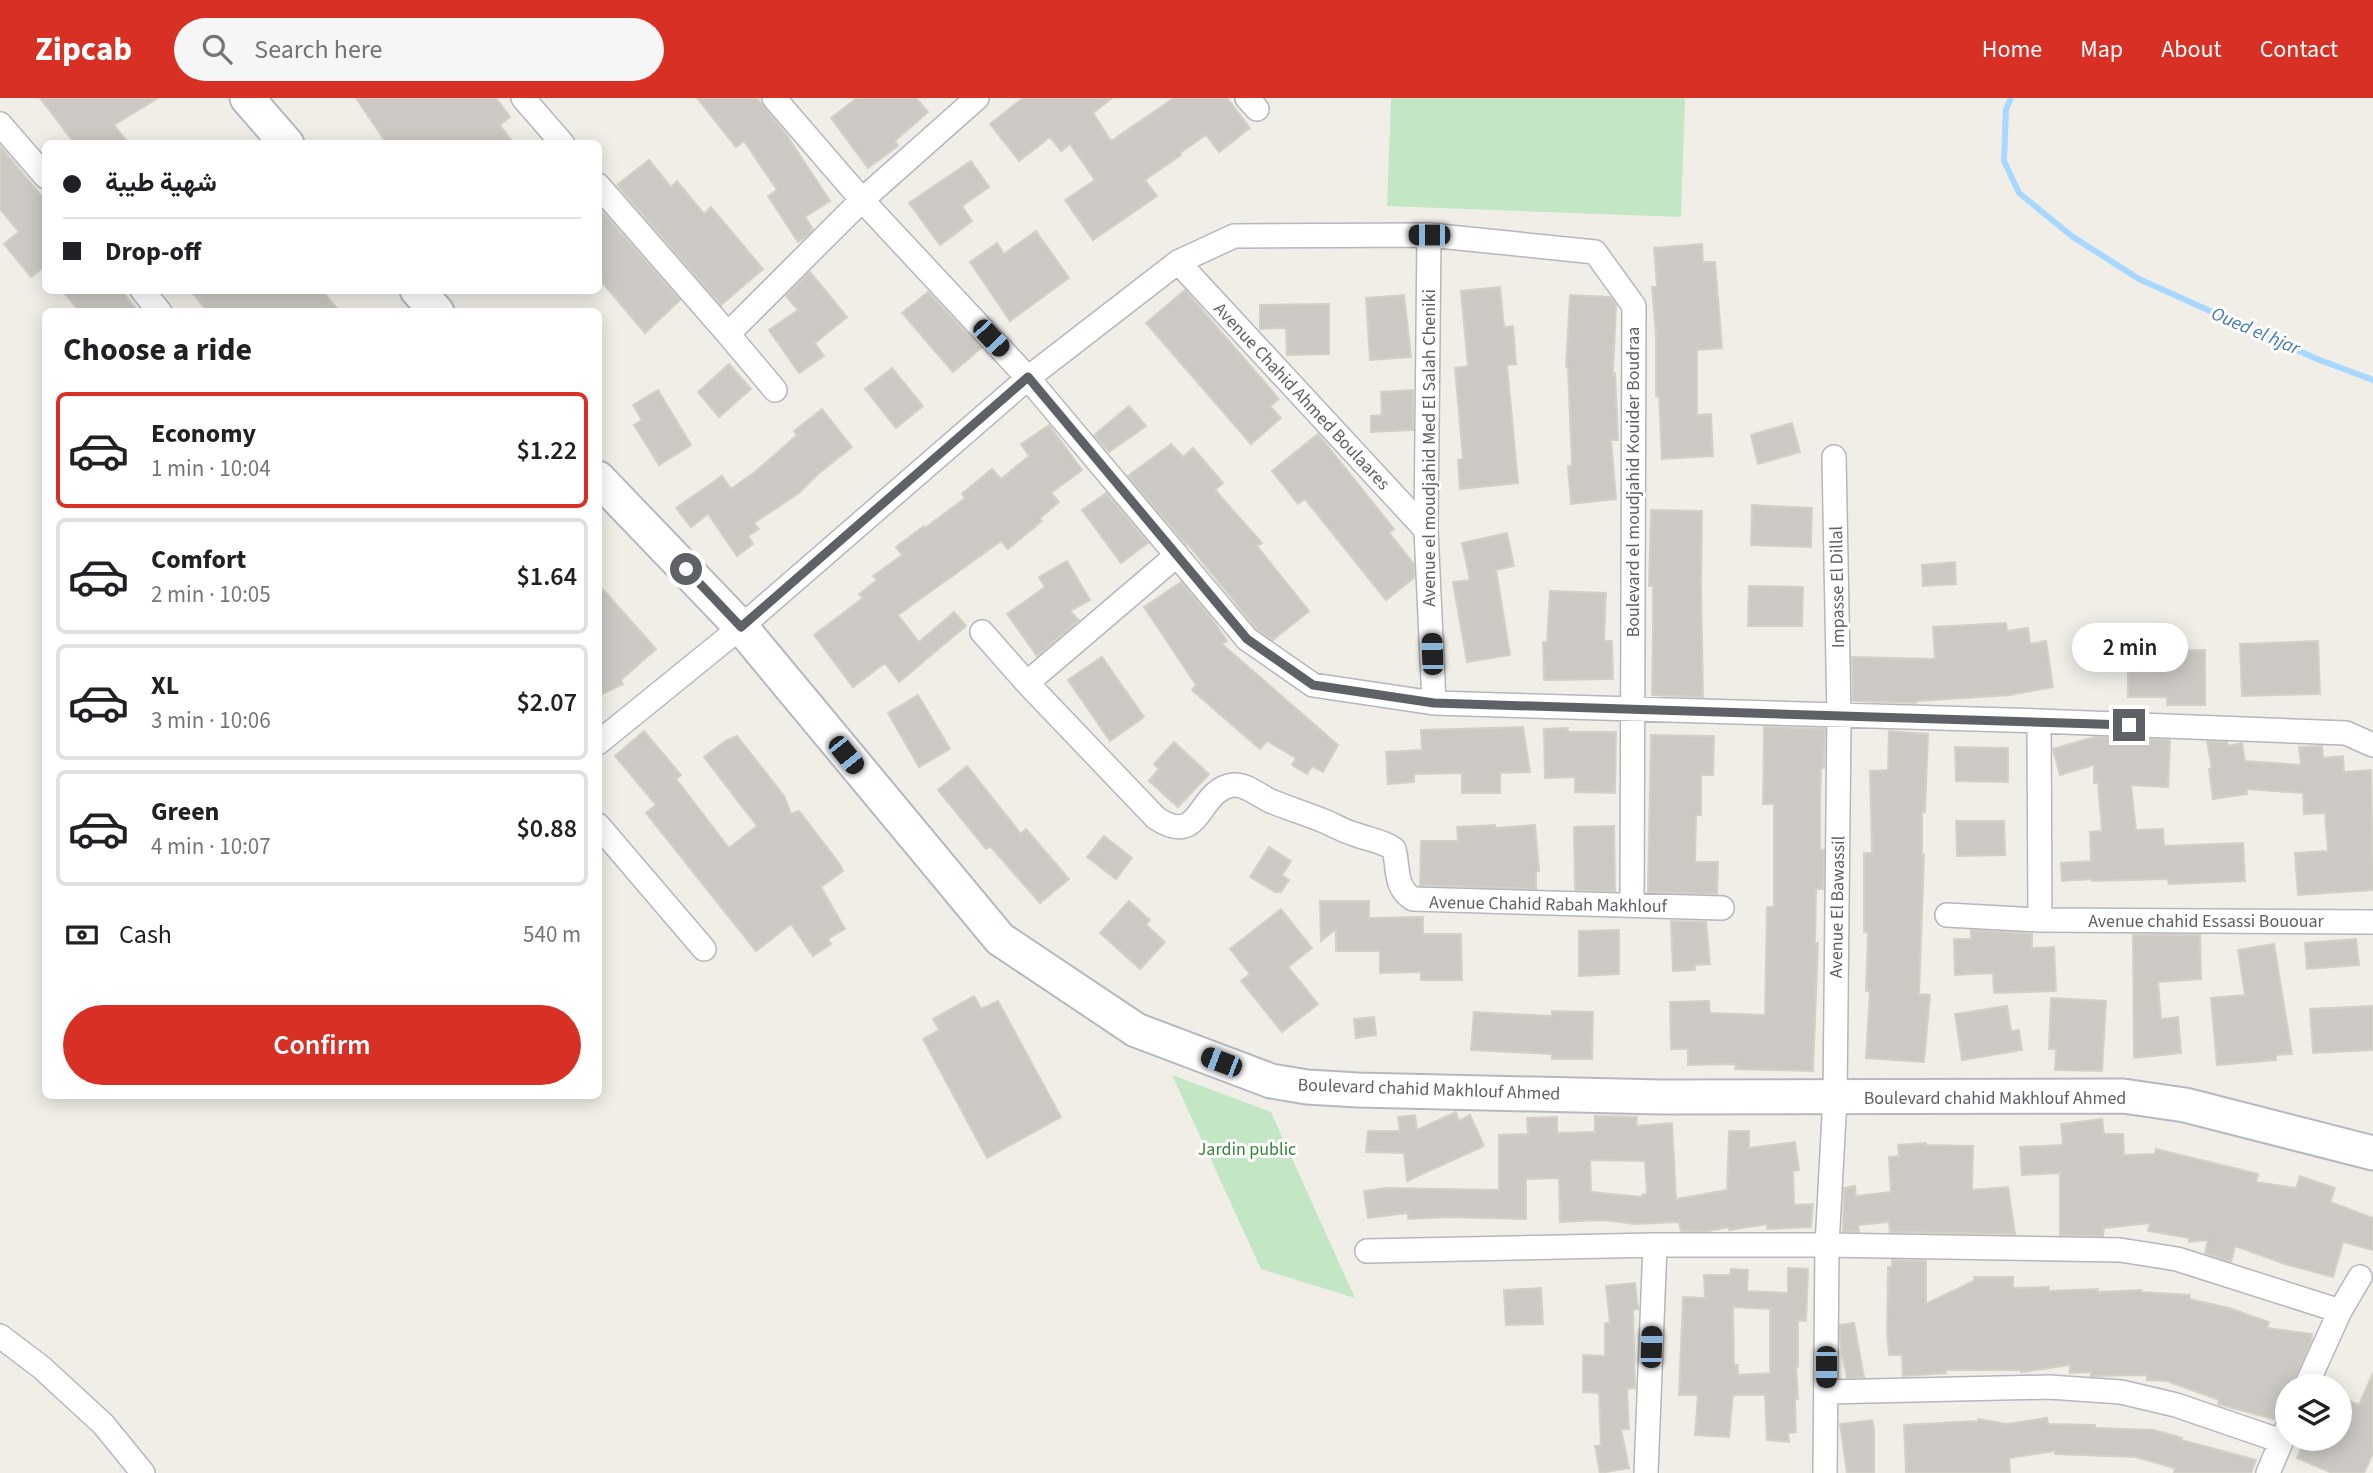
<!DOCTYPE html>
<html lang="en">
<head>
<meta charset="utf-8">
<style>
	:root { --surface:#fff; --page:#f6f6f6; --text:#202124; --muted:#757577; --line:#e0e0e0; --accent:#d93025 }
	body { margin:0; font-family:"Source Sans 3",Vazirmatn,sans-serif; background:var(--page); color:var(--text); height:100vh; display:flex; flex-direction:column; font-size:26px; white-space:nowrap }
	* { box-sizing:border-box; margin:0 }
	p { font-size:23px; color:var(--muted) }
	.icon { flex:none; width:38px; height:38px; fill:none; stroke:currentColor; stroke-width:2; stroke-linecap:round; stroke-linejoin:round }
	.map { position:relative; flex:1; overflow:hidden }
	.details { position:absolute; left:42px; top:210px; width:560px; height:791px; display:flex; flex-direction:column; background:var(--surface); border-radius:10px; box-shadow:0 4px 18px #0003 }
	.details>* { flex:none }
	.hud { position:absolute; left:42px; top:42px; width:560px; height:154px; border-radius:10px; box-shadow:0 4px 18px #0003; display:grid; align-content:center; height:154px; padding:0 21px; background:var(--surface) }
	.tools { position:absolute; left:2275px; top:1276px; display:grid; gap:14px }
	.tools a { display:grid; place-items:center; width:77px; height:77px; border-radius:50%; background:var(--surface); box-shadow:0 4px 18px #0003; font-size:35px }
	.end { position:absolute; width:32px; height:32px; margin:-16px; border:9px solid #5e6267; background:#fff; box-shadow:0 0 0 4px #fff }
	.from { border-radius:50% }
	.bubble { position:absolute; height:49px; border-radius:24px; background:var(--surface); box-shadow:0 4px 18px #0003; font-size:23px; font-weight:600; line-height:49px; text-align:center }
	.car { position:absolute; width:21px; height:42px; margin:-21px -10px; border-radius:9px; box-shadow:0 0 5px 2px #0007; background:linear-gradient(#222 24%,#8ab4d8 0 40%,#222 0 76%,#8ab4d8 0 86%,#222 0) }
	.hud b { display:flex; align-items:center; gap:24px; height:66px; font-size:26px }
	.hud b+b { border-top:2px solid var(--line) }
	.hud i { width:18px; height:18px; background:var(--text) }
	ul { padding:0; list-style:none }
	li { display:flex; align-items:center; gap:21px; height:116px; margin:0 14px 10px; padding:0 7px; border:4px solid var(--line); border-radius:10px }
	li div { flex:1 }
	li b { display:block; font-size:26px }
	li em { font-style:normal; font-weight:600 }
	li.selected { border-color:var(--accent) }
	li>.icon { width:63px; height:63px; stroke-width:1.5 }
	h2 { padding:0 21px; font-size:32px; line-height:84px }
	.pay { display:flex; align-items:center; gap:18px; height:77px; padding:0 21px; font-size:26px }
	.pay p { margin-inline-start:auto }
	.primary-button { display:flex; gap:14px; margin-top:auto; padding:14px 21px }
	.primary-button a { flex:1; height:80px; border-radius:42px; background:var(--accent); color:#fff; font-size:28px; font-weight:600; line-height:80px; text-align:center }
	header { display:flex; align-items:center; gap:42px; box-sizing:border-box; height:98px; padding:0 35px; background:var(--accent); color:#fff }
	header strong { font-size:33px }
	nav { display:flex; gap:38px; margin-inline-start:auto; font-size:24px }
	.search { width:490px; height:63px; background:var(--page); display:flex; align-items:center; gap:18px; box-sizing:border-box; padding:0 24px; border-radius:38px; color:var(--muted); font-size:26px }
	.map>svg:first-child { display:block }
</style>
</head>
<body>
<header>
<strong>Zipcab</strong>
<div class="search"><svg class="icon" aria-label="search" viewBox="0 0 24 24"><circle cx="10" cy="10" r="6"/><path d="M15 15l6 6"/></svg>Search here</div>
<nav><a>Home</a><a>Map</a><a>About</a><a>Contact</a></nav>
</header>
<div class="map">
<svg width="2373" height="1375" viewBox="0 0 2373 1375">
	<rect width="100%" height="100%" fill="#f0eee7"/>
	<path fill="#c3e7c4" d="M1391,0H1685L1681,119L1387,108Z
		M1172,977L1271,1014L1355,1200L1261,1171Z"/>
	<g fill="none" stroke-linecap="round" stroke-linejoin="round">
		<path stroke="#a8d8ff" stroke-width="6" d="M2011,0L2006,11L2004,63L2019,95L2073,139L2139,181L2317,261L2373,282"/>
	</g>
	<path fill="#ccc9c4" stroke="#d5d0c5" stroke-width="2" fill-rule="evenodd" d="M40,0H158L114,27L129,46H75Z
		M356,0H496L510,19L500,27L514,46H387Z
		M697,0H757L788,39L830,103L805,119L813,131L805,139L798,144L768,98L777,92L744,43L736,49Z
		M857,0H916L928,14L895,43L898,48L868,70L831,20Z
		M1023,0H1112L1093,15L1111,43L1174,0H1227L1250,30L1219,54L1206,37L1180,55L1181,57L1145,82L1157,98L1093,142L1065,102L1095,82L1070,46L1061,53L1050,39L1019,63L990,26Z
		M0,48L46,103V167L31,179L4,146L19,134L0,111Z
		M649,62L671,89L677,83L704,116L711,109L763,171L721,207L617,87Z
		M971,63L989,89L962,108L972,123L940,147L909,105Z
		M598,109L680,202L645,235L598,180Z
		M1036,133L1069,180L1010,223L970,164L997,145L1004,156Z
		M1702,146L1703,164H1715L1722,250L1697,252V317L1711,316L1713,358L1662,361L1659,298H1656V237L1652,189H1657L1654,150Z
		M810,174L847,219L815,245L824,258L799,275L769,232L798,212L786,198Z
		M1500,189L1504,229L1513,228L1516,266L1507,267L1518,385L1460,391L1458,362L1463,361L1455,270L1468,268L1461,193Z
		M62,192H121L138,214H80Z
		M190,192H322L340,214H208Z
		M1185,192L1279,301L1270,308L1281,320L1251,346L1146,225Z
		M928,194L981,250L953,274L902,215Z
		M1404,197L1411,259L1370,262L1366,200Z
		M1570,197L1610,199L1616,207L1613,275H1615L1618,342H1611L1616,401L1571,406L1568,368H1572L1568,269H1566Z
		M1329,206V256L1287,257L1286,230L1260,231V207Z
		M729,266L751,291L719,319L698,294Z
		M892,270L923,308L896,330L865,291Z
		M658,292L691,347L659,367L634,327L642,322L633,307Z
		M1413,292V332L1371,334V318L1382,317L1381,294Z
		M1129,308L1146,328L1109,354L1094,337Z
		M822,311L852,349L818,376L799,395L754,425L759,431L748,438L753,446L737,458L708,416L691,429L676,410L722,378L731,391L755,374L797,337L794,333Z
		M1792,325L1800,354L1758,366L1751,337Z
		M1049,327L1082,372L1051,395L1059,404L1040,420L1042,423L1008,451L1001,443L898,517L919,544L954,514L966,528L899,584L885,565L853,589L814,537L863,500L859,496L877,482L873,478L902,457L896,449L924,428L925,430L965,400L962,396L992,371L1001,381L1029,358L1021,346Z
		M1318,336L1394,431L1389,435L1414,466V480L1386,502L1305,401L1298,406L1272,373Z
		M1171,346L1183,359L1193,350L1223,385L1215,392L1262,445L1257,448L1309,513L1273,542L1257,531L1187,445L1186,446L1128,378Z
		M1106,395L1148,445L1121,465L1082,412Z
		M1752,407L1812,410L1811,449L1751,447Z
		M1651,412L1702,413L1701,489L1703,599L1652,597L1653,528V488H1649Z
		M1507,435L1514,468L1496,472L1510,557L1467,564L1453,484L1470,482L1462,445Z
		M1067,463L1090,502L1070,513L1079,522L1037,558L1007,516L1045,489L1039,479Z
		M1955,464L1956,486L1923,488L1922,467Z
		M1181,484L1211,520L1227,543L1222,546L1338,647L1323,674L1312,668L1307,676L1292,667L1296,660L1267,643L1260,651L1192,592L1196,587L1144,509Z
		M598,486L656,551L621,582L623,586L598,598Z
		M1749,488L1803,489L1802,528H1748Z
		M1550,493L1606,495L1604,543H1612L1613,581L1544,582L1543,544H1547Z
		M2006,525L2007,533L2028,530L2030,546L2046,543L2053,589L2010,597L1917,603L1916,605L1853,603L1852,559L1935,561L1933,529Z
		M2318,543L2320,596L2242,598L2240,546Z
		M2205,552V607H2167V599H2128V553Z
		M1102,559L1144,619L1110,643L1068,582Z
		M918,597L950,651L919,669L888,615Z
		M1523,629L1530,674L1500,675V695H1462V675L1414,676V684L1388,686L1386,654L1422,652L1421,632Z
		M1764,629L1825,631L1824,670H1821L1820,711V752H1824L1823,791H1816L1815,845H1818L1813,973L1735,971L1736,966L1688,967V951H1671L1670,904L1709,903L1710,915L1765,917L1767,809H1774V706H1763Z
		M1568,630V634H1616L1615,695L1575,694V679L1545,680L1544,631Z
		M644,633L681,677L676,681L729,750L757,728L704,659L727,642L737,638L784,698L791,716L799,713L839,765L843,773L821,789L845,831L828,841L831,846L813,858L791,826L756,853L646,715L656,707L615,658Z
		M1889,633L1928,636L1925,714H1922V757H1924L1919,896L1930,897L1924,964L1866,960L1870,893H1866L1868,834H1864V755H1872L1870,673L1888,672Z
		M1651,637L1714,638L1713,677H1701V717H1696L1695,764H1718L1717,796L1648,794Z
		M2094,639L2170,642L2168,689L2131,687L2136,732L2163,731L2164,748L2243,745L2245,783L2169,786L2168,781L2092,783V781L2062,783L2061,765L2091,763L2090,734L2102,733L2098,685H2094V667L2060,677L2053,651Z
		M1174,644L1209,676L1178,709L1149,683L1159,671L1154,666Z
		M2207,644H2227L2228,648L2242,645L2245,663L2301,667L2299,649L2322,648L2323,660L2343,658L2344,674L2371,672L2373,792L2298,797L2295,755L2328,753L2325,715L2304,716L2303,695L2246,691L2247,696L2213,701L2209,671L2212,670Z
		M1955,649L2008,650V684L1956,683Z
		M967,668L1021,736L1026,731L1069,781L1040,805L990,748L986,751L938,692Z
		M1956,723H2004L2005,757L1957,758Z
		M1495,727V730L1535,727L1539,773H1536V791L1420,787L1421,743H1458L1457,729Z
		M1614,728L1615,793L1575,792L1574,729Z
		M1104,738L1132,760L1116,781L1087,759Z
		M1269,749L1291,763L1282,777L1289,782L1281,794H1275L1250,779Z
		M1129,803L1150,822L1146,827L1165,844L1140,871L1100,835Z
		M1320,803H1369V820L1423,819V836H1461L1462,882H1421V874L1380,875V853H1336V831L1321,843Z
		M1281,811L1312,850L1288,869L1318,906L1282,934L1241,883L1250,876L1230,851Z
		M1671,823L1706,824L1710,866L1695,867V872L1673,873Z
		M1619,832V876L1579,878V833Z
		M1971,832L2032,836V850L2054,849L2056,893L1994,895L1993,875L1955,877L1954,841H1971Z
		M2133,837H2200L2201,881L2158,884L2161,921L2178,919L2181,955L2134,960Z
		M2356,841L2359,867L2307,871L2305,845Z
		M2274,846L2292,956L2276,957V962L2217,967L2211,900L2245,897L2238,852Z
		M974,898L981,911L998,903L1061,1019L987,1060L923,941L939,932L933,921Z
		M2051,900L2106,903L2102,973L2055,972L2056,951H2049Z
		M2007,908L2011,933L2019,932L2022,952L1962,962L1955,916Z
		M2373,908V952L2313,955L2310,911Z
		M1552,913L1593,914L1592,961H1552V956L1471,952L1474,914L1552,918Z
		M1374,919L1376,937L1356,940L1354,921Z
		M1456,1014L1459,1023L1470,1017L1484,1048L1407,1083L1404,1055L1366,1054L1368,1033H1400L1398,1019L1415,1017L1417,1032Z
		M1595,1018L1637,1019L1636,1028L1672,1025L1676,1101L1727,1092L1729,1033H1749V1050L1795,1044L1799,1072L1793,1073L1794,1107L1813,1106L1811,1129L1767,1131V1126L1729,1132V1129L1708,1133H1681L1679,1124L1635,1126L1603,1122L1560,1124L1559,1080L1526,1081V1121L1449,1119L1408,1121V1115L1368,1120L1364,1093L1386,1090L1499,1092V1037L1528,1036L1527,1020L1557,1019V1035L1595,1034ZM1590,1062L1645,1063L1647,1096L1642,1097V1099L1591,1094Z
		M2102,1021L2104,1036H2123L2124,1057L2155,1056L2156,1051L2258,1076L2256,1084L2296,1090L2300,1078L2335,1090L2330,1104L2373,1120V1152L2343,1144L2333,1179L2285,1166L2235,1148L2231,1164L2205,1155L2208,1142L2189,1144V1140L2148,1133L2150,1125L2104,1130L2103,1138L2060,1137V1075L2022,1077L2020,1049L2061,1047L2063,1045L2061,1026Z
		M1926,1045V1047L1973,1048L1972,1092L2008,1089L2015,1136L1890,1134L1889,1124L1858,1127L1859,1134L1843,1133L1844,1090L1855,1088L1856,1098L1891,1094L1889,1059L1899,1058L1898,1047Z
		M1892,1162L1926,1163V1206L1974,1183V1179H2013V1190L2049,1189V1193L2098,1191V1194L2141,1192V1194L2190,1197L2189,1201L2229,1210L2269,1224L2267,1230L2312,1236L2311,1244L2292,1288H2287V1316L2279,1319L2276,1322L2218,1306L2219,1302L2167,1283L2147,1282V1277L2091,1278V1274L2070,1275V1267L2021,1274V1272H1945L1946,1275L1903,1278L1902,1257H1889L1887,1234L1888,1169H1892Z
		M1788,1170L1808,1171L1806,1223L1798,1222V1269H1796L1798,1301H1795L1796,1334L1788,1335L1789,1344L1767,1342L1765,1297H1733L1729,1339L1695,1337L1698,1297H1679L1683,1199L1705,1200L1704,1177H1730L1731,1171L1748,1172L1747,1193L1788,1195ZM1733,1209L1770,1211V1275L1738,1277V1267H1734Z
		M1635,1185L1638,1211L1633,1212L1635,1290L1627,1291L1629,1331H1621L1629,1370L1600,1375L1595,1348L1601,1347L1599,1295L1583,1294V1257L1605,1258V1225H1610L1606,1188Z
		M1541,1190L1543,1226L1506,1227L1504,1192Z
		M1854,1225L1864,1279L1847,1280L1840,1243V1227Z
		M2373,1275V1355L2364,1375H2332L2297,1360L2306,1340H2340V1299L2359,1307Z
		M2047,1320L2048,1326L2095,1327V1330L2154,1332L2182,1340L2181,1342L2256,1362L2251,1375H2174L2175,1370L2135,1359L2055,1356V1353L2009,1360L2010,1375H1906L1904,1327L1978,1323V1321L2007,1326Z
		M1872,1322L1874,1332V1375H1847L1840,1326Z"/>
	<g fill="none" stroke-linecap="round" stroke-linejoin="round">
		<g stroke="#b4b7bb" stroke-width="26">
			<path id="minor" d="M523,0L563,46
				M774,0L862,102L1028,280L1247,541L1313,587L1434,605L2039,623L2346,635L2373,647
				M1247,0L1257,11
				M0,26L46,79
				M598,87L728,236L862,102L977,0
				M1429,137L1426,432L1434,605
				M1178,164L1426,432
				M142,192L160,214
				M728,236L775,292
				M982,534L1027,585L1156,720C1203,751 1196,691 1234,687C1247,686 1260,699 1273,704C1290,711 1307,716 1324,723C1334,727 1343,733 1354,736C1367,741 1383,743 1394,751C1399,771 1394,789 1413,801L1722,810
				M1027,585L1177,457
				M2039,623L2040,822L2373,824
				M598,645L741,529L1028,280L1178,164L1234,138L1429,137L1595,154L1634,208L1632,807
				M598,727L704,851
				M1947,817L2040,822
				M1367,1153L1655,1147H1827L2120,1152L2177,1161L2340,1213
				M0,1238L41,1269L103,1326L143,1375
				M2306,1288L2340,1213L2360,1179
				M1826,1294L2049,1289L2121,1294L2176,1307L2281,1343
				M1646,1375L1655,1147
				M1825,1375L1827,1147L1835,1000L1839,618L1834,359
				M2268,1375L2287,1330"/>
		</g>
		<g stroke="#b5b9be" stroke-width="37">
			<path id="secondary" d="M247,0L287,46
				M417,192L437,214
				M598,380L741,529L1000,841L1136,932L1271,983L1307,989L1358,992L1661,999L2123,998L2185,1007L2373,1055"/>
		</g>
		<use href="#minor" stroke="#fff" stroke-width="23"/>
		<use href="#secondary" stroke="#fff" stroke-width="33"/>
	</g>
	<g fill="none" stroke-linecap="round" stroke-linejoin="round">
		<path stroke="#5e6267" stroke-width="9" d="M686,471L741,529L1028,279L1247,541L1313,587L1434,605L2129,627"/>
	</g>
	<g text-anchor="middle" stroke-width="6" stroke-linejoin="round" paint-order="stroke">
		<g font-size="18" fill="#5e6267" stroke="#fff">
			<text transform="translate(1302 298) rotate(47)" y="6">Avenue Chahid Ahmed Boulaares</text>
			<text transform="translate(1429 350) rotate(-90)" y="6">Avenue el moudjahid Med El Salah Cheniki</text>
			<text transform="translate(1633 384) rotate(-90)" y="6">Boulevard el moudjahid Kouider Boudraa</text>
			<text transform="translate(1837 489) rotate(-91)" y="6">Impasse El Dillal</text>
			<text transform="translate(1548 806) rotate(1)" y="6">Avenue Chahid Rabah Makhlouf</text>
			<text transform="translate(1837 809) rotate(-89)" y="6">Avenue El Bawassil</text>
			<text x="2206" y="829">Avenue chahid Essassi Bououar</text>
			<text transform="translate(1429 991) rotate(2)" y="6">Boulevard chahid Makhlouf Ahmed</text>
			<text x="1995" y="1006">Boulevard chahid Makhlouf Ahmed</text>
		</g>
		<g font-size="18" fill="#36863a" stroke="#fff">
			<text x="1247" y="1057">Jardin public</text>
		</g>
		<g font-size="19" font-style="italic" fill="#4378b2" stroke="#fff">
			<text transform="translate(2256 232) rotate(23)" y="7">Oued el hjar</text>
		</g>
	</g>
</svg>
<div class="tools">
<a><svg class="icon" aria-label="layers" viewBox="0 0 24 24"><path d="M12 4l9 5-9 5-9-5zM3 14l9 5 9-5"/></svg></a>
</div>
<i class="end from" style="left:686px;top:471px"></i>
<i class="end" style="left:2129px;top:627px"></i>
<div class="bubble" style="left:2072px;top:525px;width:116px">2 min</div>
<i class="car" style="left:1429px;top:137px;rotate:270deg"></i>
<i class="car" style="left:991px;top:240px;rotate:137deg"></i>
<i class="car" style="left:1432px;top:556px;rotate:358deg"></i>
<i class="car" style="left:846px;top:657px;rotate:141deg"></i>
<i class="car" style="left:1221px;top:964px;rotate:291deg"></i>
<i class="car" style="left:1651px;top:1249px;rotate:2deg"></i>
<i class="car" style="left:1826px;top:1269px;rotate:180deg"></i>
<div class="hud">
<b><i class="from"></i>شهية طيبة</b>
<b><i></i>Drop-off</b>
</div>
<section class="details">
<h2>Choose a ride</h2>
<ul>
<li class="selected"><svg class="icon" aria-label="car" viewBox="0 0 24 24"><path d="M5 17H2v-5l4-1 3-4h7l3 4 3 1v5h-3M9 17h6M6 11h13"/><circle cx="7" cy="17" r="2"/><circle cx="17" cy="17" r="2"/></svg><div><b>Economy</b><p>1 min · 10:04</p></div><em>$1.22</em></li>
<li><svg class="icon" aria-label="car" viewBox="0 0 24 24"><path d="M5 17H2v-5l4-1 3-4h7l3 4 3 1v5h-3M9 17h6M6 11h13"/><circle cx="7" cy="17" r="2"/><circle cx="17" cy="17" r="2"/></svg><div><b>Comfort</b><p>2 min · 10:05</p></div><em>$1.64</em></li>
<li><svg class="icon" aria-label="car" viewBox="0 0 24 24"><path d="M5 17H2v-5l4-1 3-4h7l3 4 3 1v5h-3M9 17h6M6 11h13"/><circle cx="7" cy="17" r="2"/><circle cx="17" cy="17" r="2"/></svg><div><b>XL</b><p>3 min · 10:06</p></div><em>$2.07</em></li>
<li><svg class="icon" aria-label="car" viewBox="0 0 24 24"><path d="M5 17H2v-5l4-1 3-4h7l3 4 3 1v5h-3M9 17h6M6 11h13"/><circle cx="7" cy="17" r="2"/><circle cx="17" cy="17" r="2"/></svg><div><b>Green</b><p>4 min · 10:07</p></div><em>$0.88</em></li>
</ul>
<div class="pay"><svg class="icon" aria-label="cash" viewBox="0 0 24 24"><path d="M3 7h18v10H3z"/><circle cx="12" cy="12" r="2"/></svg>Cash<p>540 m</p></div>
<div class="primary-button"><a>Confirm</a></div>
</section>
</div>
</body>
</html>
